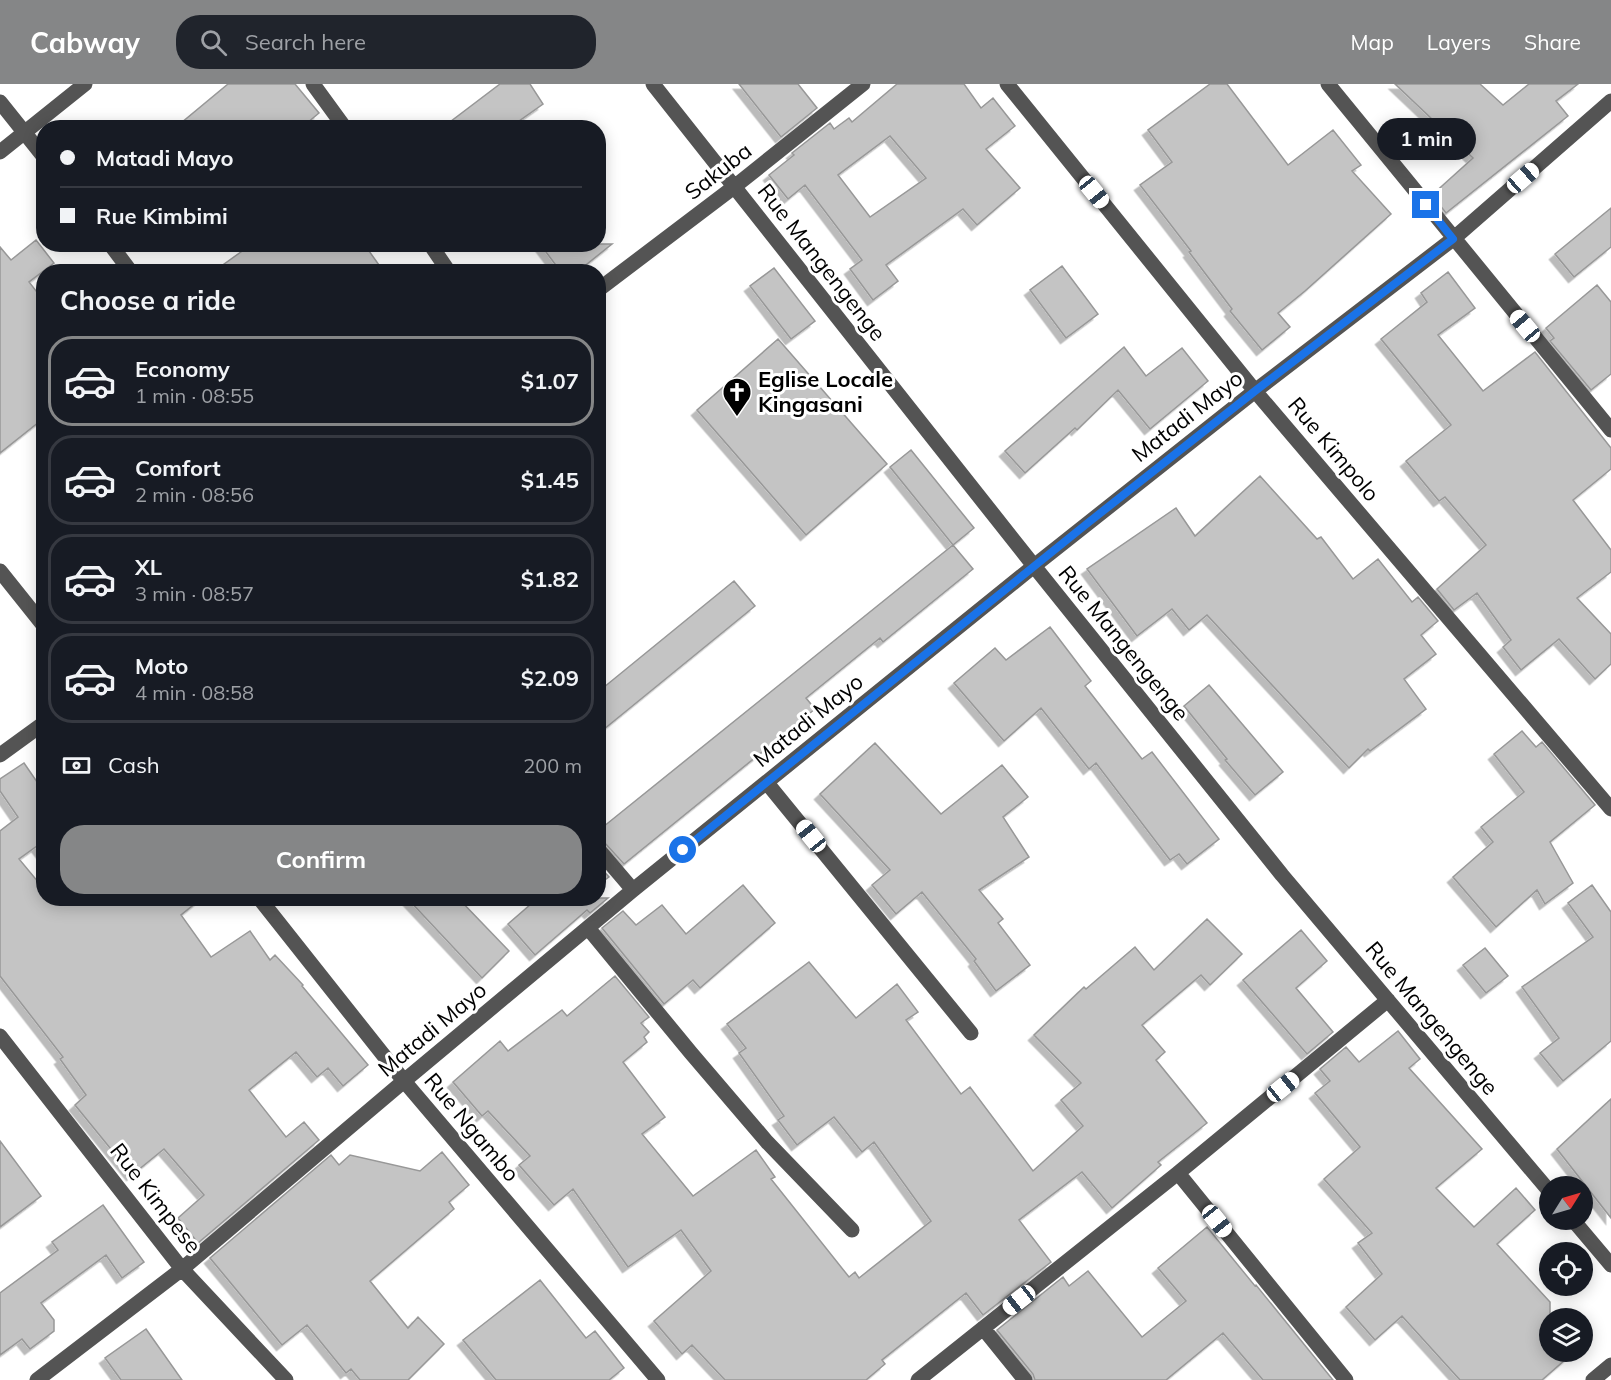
<!DOCTYPE html>
<html lang="en">
<head>
<meta charset="utf-8">
<style>
	:root { --surface:#171b24; --page:#20242c; --text:#f1f3f6; --muted:#9ea1a6; --line:#363941; --accent:#858687 }
	body { margin:0; font-family:Mulish,sans-serif; background:var(--page); color:var(--text); height:100vh; display:flex; flex-direction:column; font-size:22px; white-space:nowrap }
	* { box-sizing:border-box; margin:0 }
	p { font-size:20px; color:var(--muted) }
	.icon { flex:none; width:33px; height:33px; fill:none; stroke:currentColor; stroke-width:2; stroke-linecap:round; stroke-linejoin:round }
	.map { position:relative; flex:1; overflow:hidden }
	.side { position:absolute; left:36px; top:180px; width:570px; height:642px; display:flex; flex-direction:column; background:var(--surface); border-radius:24px; box-shadow:0 3px 15px #0003 }
	.side>* { flex:none }
	.hud { position:absolute; left:36px; top:36px; width:570px; height:132px; border-radius:24px; box-shadow:0 3px 15px #0003; display:grid; align-content:center; height:132px; padding:0 24px; background:var(--surface) }
	.needle { width:39px; rotate:53deg }
	.controls { position:absolute; left:1539px; top:1092px; display:grid; gap:12px }
	.controls a { display:grid; place-items:center; width:54px; height:54px; border-radius:50%; background:var(--surface); box-shadow:0 3px 15px #0003; font-size:30px }
	.end { position:absolute; width:27px; height:27px; margin:-14px; border:8px solid #1a73e8; background:#fff; box-shadow:0 0 0 3px #fff }
	.from { border-radius:50% }
	.bubble { position:absolute; height:42px; border-radius:21px; background:var(--surface); box-shadow:0 3px 15px #0003; font-size:20px; font-weight:700; line-height:42px; text-align:center }
	.car { position:absolute; width:18px; height:36px; margin:-18px -9px; border-radius:8px; box-shadow:0 0 4px 2px #0007; background:linear-gradient(#fff 24%,#345 0 40%,#fff 0 76%,#345 0 86%,#fff 0) }
	.hud b { display:flex; align-items:center; gap:21px; height:57px; font-size:22px }
	.hud b+b { border-top:2px solid var(--line) }
	.hud i { width:15px; height:15px; background:var(--text) }
	ul { padding:0; list-style:none }
	li { display:flex; align-items:center; gap:18px; height:90px; margin:0 12px 9px; padding:0 12px; border:3px solid var(--line); border-radius:24px }
	li div { flex:1 }
	li b { display:block; font-size:22px }
	li em { font-style:normal; font-weight:700 }
	li.selected { border-color:var(--accent) }
	li>.icon { width:54px; height:54px; stroke-width:1.5 }
	h2 { padding:0 24px; font-size:27px; line-height:72px }
	.pay { display:flex; align-items:center; gap:15px; height:66px; padding:0 24px; font-size:22px }
	.pay p { margin-inline-start:auto }
	.action { display:flex; gap:12px; margin-top:auto; padding:12px 24px }
	.action a { flex:1; height:69px; border-radius:24px; background:var(--accent); color:#fff; font-size:24px; font-weight:700; line-height:69px; text-align:center }
	header { display:flex; align-items:center; gap:36px; box-sizing:border-box; height:84px; padding:0 30px; background:var(--accent); color:#fff }
	header strong { font-size:28px }
	nav { display:flex; gap:33px; margin-inline-start:auto; font-size:21px }
	.search { width:420px; height:54px; background:var(--page); display:flex; align-items:center; gap:15px; box-sizing:border-box; padding:0 21px; border-radius:24px; color:var(--muted); font-size:22px }
	.map>svg:first-child { display:block }
</style>
</head>
<body>
<header>
<strong>Cabway</strong>
<div class="search"><svg class="icon" aria-label="search" viewBox="0 0 24 24"><circle cx="10" cy="10" r="6"/><path d="M15 15l6 6"/></svg>Search here</div>
<nav><a>Map</a><a>Layers</a><a>Share</a></nav>
</header>
<div class="map">
<svg width="1611" height="1296" viewBox="0 0 1611 1296">
	<defs>
		<filter id="shadow"><feDropShadow dx="-5.5" dy="5.5" stdDeviation="0" flood-color="#0004"/></filter>
	</defs>
	<rect width="100%" height="100%" fill="#fff"/>
	<path fill="#c4c4c4" stroke="#989898" stroke-width="1.5" fill-rule="evenodd" filter="url(#shadow)" d="M228,0H295L319,29L301,44H175Z
		M500,0H530L543,20L509,44H442Z
		M739,0H798L817,24L781,53Z
		M897,0H964L981,24L993,14L1015,42L986,65L1020,104L977,141L963,125L886,181L898,197L873,216L850,185L862,176L805,101L788,115L769,91L794,71L792,69L830,39L834,45L849,34L852,38ZM890,52L926,94L870,133L838,91Z
		M1210,0H1227L1288,81L1333,46L1361,81L1352,87L1391,130L1305,207L1278,229L1290,243L1262,266L1230,227L1232,225L1189,168L1191,167L1140,101L1172,78L1148,46Z
		M1395,0H1480L1503,21L1529,0H1578L1556,17L1568,32L1446,129L1432,111L1473,74Z
		M1611,124V163L1574,193L1555,170Z
		M36,156L54,179L29,198L44,217V334L0,369V163L11,176Z
		M252,160H364L384,188H213Z
		M540,160H612L577,188H561Z
		M1062,182L1098,230L1066,254L1030,206Z
		M774,184L815,237L791,255L750,202Z
		M1448,188L1475,224L1438,251L1483,307L1535,268L1611,364V385L1573,416L1611,466V488L1577,514L1611,550V580L1595,595L1559,555L1521,586L1503,563L1511,556L1477,509L1454,526L1437,505L1486,461L1445,413L1439,417L1406,377L1451,341L1381,255L1427,218L1421,209Z
		M1597,201L1611,218V290L1591,306L1550,257L1554,254L1546,244Z
		M778,255L887,380L806,451L697,326Z
		M1124,263L1146,292L1182,264L1208,297L1150,345L1118,306L1077,346L1075,344L1025,389L1005,367Z
		M911,366L974,444L953,461L890,383Z
		M1260,392L1317,455L1321,453L1353,495L1378,475L1412,518L1418,513L1438,537L1421,551L1436,570L1404,595L1426,625L1370,667L1368,665L1349,684L1207,531L1189,546L1172,525L1137,552L1087,485L1176,424L1195,452Z
		M953,461L973,485L883,558L880,554L806,614L815,625L624,780L605,759L598,756V747Z
		M734,497L755,522L598,650V608Z
		M1050,543L1091,597L1085,602L1142,675L1152,668L1219,755L1187,780L1179,770L1170,776L1096,679L1089,685L1041,624L1004,657L954,599L995,564L1006,576Z
		M1209,601L1283,688L1255,711L1225,676L1227,675L1184,622Z
		M1522,647L1536,663L1542,658L1595,721L1550,758L1573,799L1545,820L1537,806L1496,843L1453,793L1493,758L1481,743L1524,708L1494,670Z
		M875,659L941,730L1002,681L1028,713L1003,733L1029,773L979,806L1003,835L998,839L1030,881L996,907L974,877L976,875L922,808L896,830L872,801L890,786L820,710Z
		M24,679L44,708V771L37,762L19,775L44,805V814H202L181,831L211,873L250,847L270,876L275,871L303,901L302,902L368,981L343,1002L328,984L317,993L296,968L249,1006L286,1053L304,1038L319,1056L198,1159L178,1134L204,1111L164,1065L132,1091L75,1021L86,1011L60,975L63,973L0,892V747L18,733L0,707V695Z
		M598,781L609,793L598,801Z
		M743,801L775,839L700,904L693,896L664,920L602,844L623,827L636,841L662,821L686,850Z
		M1592,801L1611,828V957L1563,997L1540,969L1559,954L1522,903L1593,853L1568,819Z
		M407,814H458L509,867L482,894Z
		M538,814H608L590,829L587,826L535,871L508,840Z
		M1207,835L1242,870L1210,901L1201,891L1142,941L1165,968L1156,976L1207,1039L1158,1078L1161,1081L1112,1124L1082,1088L1019,1136L1051,1178L983,1231L966,1209L882,1276L885,1280L866,1296H725L692,1261L682,1270L654,1237L711,1187L681,1146L628,1183L573,1105L554,1121L519,1081L530,1072L488,1027L482,1032L453,998L500,957L508,967L562,926L567,932L615,892L649,933L641,939L649,948L644,953L647,958L623,978L665,1033L642,1050L693,1112L756,1066L775,1093L771,1095L849,1193L855,1188L859,1194L931,1137L874,1058L862,1068L834,1033L797,1061L778,1036L784,1032L739,969L746,964L727,940L809,878L856,934L897,900L918,928L906,936L961,1010L970,1003L1033,1087L1083,1042L1061,1016L1081,999L1034,951L1084,903L1086,905L1135,863L1154,886Z
		M1301,846L1327,877L1296,904L1333,948L1307,970L1243,896Z
		M1485,864L1508,892L1486,909L1463,881Z
		M1398,947L1420,975L1409,984L1482,1065L1436,1104L1474,1143L1516,1104L1535,1126L1497,1160L1550,1218V1268H1574L1542,1296H1460L1402,1232L1375,1256L1346,1223L1382,1190L1358,1159L1372,1149L1324,1095L1360,1063L1315,1009L1330,997L1320,985L1346,963L1359,978Z
		M1611,1015V1134L1557,1065Z
		M0,1057L41,1112L0,1143Z
		M442,1068L469,1101L449,1118L454,1125L370,1197L408,1244L418,1233L444,1260L408,1296H360L351,1285L346,1289L307,1241L282,1261L210,1174L331,1071L339,1081L350,1071L420,1087Z
		M103,1121L144,1178L122,1194L106,1171L41,1219L54,1236V1247L30,1265L22,1255L0,1271V1209L58,1166L52,1158Z
		M1207,1143L1255,1202L1256,1201L1333,1296H1263L1223,1249L1166,1296H1035L1033,1290L997,1246L1063,1193L1069,1202L1088,1187L1142,1253L1186,1217L1158,1184Z
		M540,1196L586,1254L595,1247L624,1284L609,1296H496L463,1256Z
		M146,1245L182,1296H121L105,1274Z"/>
	<g fill="none" stroke-linecap="round" stroke-linejoin="round">
		<path stroke="#545454" stroke-width="15" d="M313,0L345,44
			M653,0L1034,482L1282,791L1550,1108
			M1007,0L1255,307L1611,725
			M1328,0L1611,346
			M0,18L44,73
			M0,68L85,0
			M110,160L131,188
			M430,160L449,188
			M598,206L734,103L863,0
			M0,487L44,542
			M0,671L44,639
			M767,699L971,949
			M598,765L633,806
			M259,814L404,997L658,1296
			M588,844L691,969L767,1058L852,1146
			M0,952L182,1185L286,1296
			M1178,1089L1388,916
			M1573,1136L1611,1181
			M983,1244L1025,1296
			M37,1296L182,1185L404,997L633,806L1034,482L1255,307L1453,155L1611,17
			M918,1296L1178,1089L1346,1296
			M1593,1296L1611,1281"/>
	</g>
	<g fill="none" stroke-linecap="round" stroke-linejoin="round">
		<path stroke="#1a73e8" stroke-width="8" d="M683,766L1089,438L1255,307L1453,155L1426,121"/>
	</g>
	<defs>
		<g id="church-pin" transform="scale(1.5)"><path d="M0 17L-7.5 6A9.5 9.5 0 1 1 7.5 6Z" fill="#000" stroke="#fff"/><path d="M-1.2-6h2.4v3.5h3.3v2.4h-3.3V6h-2.4V-.1h-3.3v-2.4h3.3Z" fill="#fff"/></g>
	</defs>
	<g fill-rule="evenodd">
		<use href="#church-pin" x="737" y="308"/>
	</g>
	<g text-anchor="middle" stroke-width="6" stroke-linejoin="round" paint-order="stroke">
		<g font-size="22" fill="#000" stroke="#fff">
			<text transform="translate(718 87) rotate(-38)" y="8">Sakuba</text>
			<text transform="translate(822 178) rotate(52)" y="8">Rue Mangengenge</text>
			<text transform="translate(1187 332) rotate(-38)" y="8">Matadi Mayo</text>
			<text transform="translate(1334 365) rotate(50)" y="8">Rue Kimpolo</text>
			<text transform="translate(1124 559) rotate(51)" y="8">Rue Mangengenge</text>
			<text transform="translate(808 636) rotate(-39)" y="8">Matadi Mayo</text>
			<text transform="translate(1432 934) rotate(50)" y="8">Rue Mangengenge</text>
			<text transform="translate(432 945) rotate(-40)" y="8">Matadi Mayo</text>
			<text transform="translate(472 1043) rotate(50)" y="8">Rue Ngambo</text>
			<text transform="translate(156 1114) rotate(52)" y="8">Rue Kimpese</text>
		</g>
		<g font-size="22" font-weight="bold" fill="#000" stroke="#fff" text-anchor="start">
			<text x="758" y="303">Eglise Locale<tspan x="758" dy="25">Kingasani</tspan></text>
		</g>
	</g>
</svg>
<div class="controls">
<a><svg class="needle" viewBox="-14 -14 28 28"><path d="M0-13l5 13h-10z" fill="#e53935"/><path d="M0 13l5-13h-10z" fill="#9ea1a6"/></svg></a>
<a><svg class="icon" aria-label="locate" viewBox="0 0 24 24"><circle cx="12" cy="12" r="6"/><path d="M12 2v4M12 18v4M2 12h4M18 12h4"/></svg></a>
<a><svg class="icon" aria-label="layers" viewBox="0 0 24 24"><path d="M12 4l9 5-9 5-9-5zM3 14l9 5 9-5"/></svg></a>
</div>
<i class="end from" style="left:683px;top:766px"></i>
<i class="end" style="left:1426px;top:121px"></i>
<div class="bubble" style="left:1377px;top:34px;width:99px">1 min</div>
<i class="car" style="left:1523px;top:94px;rotate:49deg"></i>
<i class="car" style="left:1094px;top:108px;rotate:141deg"></i>
<i class="car" style="left:1525px;top:242px;rotate:320deg"></i>
<i class="car" style="left:811px;top:752px;rotate:321deg"></i>
<i class="car" style="left:1283px;top:1003px;rotate:51deg"></i>
<i class="car" style="left:1217px;top:1137px;rotate:141deg"></i>
<i class="car" style="left:1019px;top:1216px;rotate:232deg"></i>
<div class="hud">
<b><i class="from"></i>Matadi Mayo</b>
<b><i></i>Rue Kimbimi</b>
</div>
<section class="side">
<h2>Choose a ride</h2>
<ul>
<li class="selected"><svg class="icon" aria-label="car" viewBox="0 0 24 24"><path d="M5 17H2v-5l4-1 3-4h7l3 4 3 1v5h-3M9 17h6M6 11h13"/><circle cx="7" cy="17" r="2"/><circle cx="17" cy="17" r="2"/></svg><div><b>Economy</b><p>1 min · 08:55</p></div><em>$1.07</em></li>
<li><svg class="icon" aria-label="car" viewBox="0 0 24 24"><path d="M5 17H2v-5l4-1 3-4h7l3 4 3 1v5h-3M9 17h6M6 11h13"/><circle cx="7" cy="17" r="2"/><circle cx="17" cy="17" r="2"/></svg><div><b>Comfort</b><p>2 min · 08:56</p></div><em>$1.45</em></li>
<li><svg class="icon" aria-label="car" viewBox="0 0 24 24"><path d="M5 17H2v-5l4-1 3-4h7l3 4 3 1v5h-3M9 17h6M6 11h13"/><circle cx="7" cy="17" r="2"/><circle cx="17" cy="17" r="2"/></svg><div><b>XL</b><p>3 min · 08:57</p></div><em>$1.82</em></li>
<li><svg class="icon" aria-label="car" viewBox="0 0 24 24"><path d="M5 17H2v-5l4-1 3-4h7l3 4 3 1v5h-3M9 17h6M6 11h13"/><circle cx="7" cy="17" r="2"/><circle cx="17" cy="17" r="2"/></svg><div><b>Moto</b><p>4 min · 08:58</p></div><em>$2.09</em></li>
</ul>
<div class="pay"><svg class="icon" aria-label="cash" viewBox="0 0 24 24"><path d="M3 7h18v10H3z"/><circle cx="12" cy="12" r="2"/></svg>Cash<p>200 m</p></div>
<div class="action"><a>Confirm</a></div>
</section>
</div>
</body>
</html>
